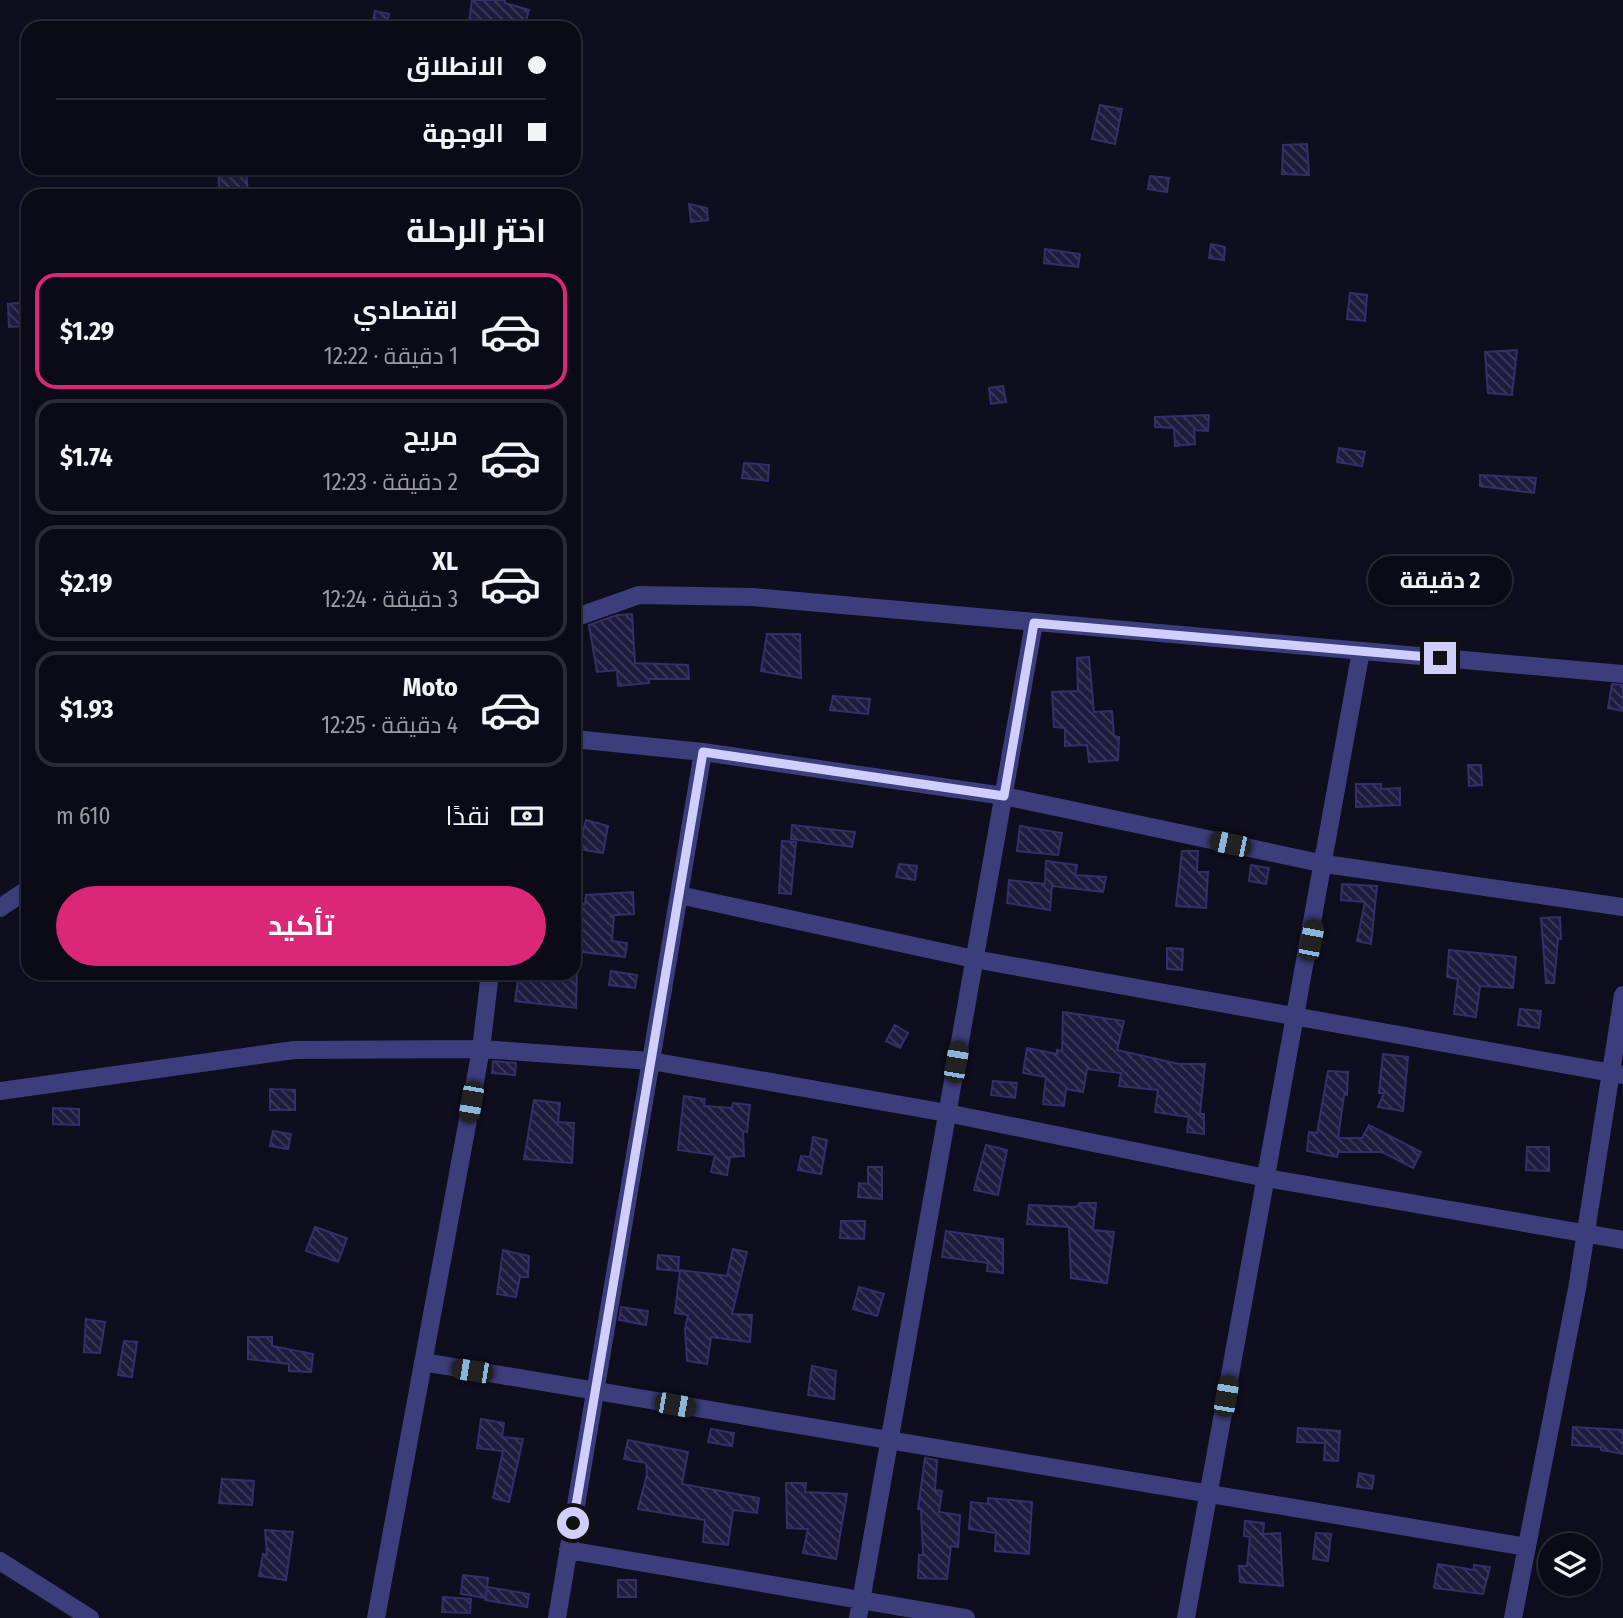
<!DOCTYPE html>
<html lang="ar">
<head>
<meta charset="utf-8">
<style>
	:root { --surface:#0b0a17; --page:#191824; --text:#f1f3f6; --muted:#9a9aa1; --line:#2b2b36; --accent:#db2777 }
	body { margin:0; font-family:"Fira Sans Condensed",Cairo,sans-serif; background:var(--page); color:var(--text); direction:rtl; height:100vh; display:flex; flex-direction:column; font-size:26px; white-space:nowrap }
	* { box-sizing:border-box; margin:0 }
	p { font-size:23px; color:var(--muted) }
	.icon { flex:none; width:38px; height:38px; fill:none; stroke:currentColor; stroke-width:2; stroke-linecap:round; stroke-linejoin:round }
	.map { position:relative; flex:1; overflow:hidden; direction:ltr }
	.sheet { position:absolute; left:21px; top:189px; width:560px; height:791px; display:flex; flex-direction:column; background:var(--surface); border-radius:21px; box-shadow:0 2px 5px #0004,0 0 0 2px var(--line); direction:rtl }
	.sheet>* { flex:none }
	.top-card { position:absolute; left:21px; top:21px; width:560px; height:154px; border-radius:21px; box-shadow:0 2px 5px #0004,0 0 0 2px var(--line); direction:rtl; display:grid; align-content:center; height:154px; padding:0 35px; background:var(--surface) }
	.controls { position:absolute; left:1538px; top:1533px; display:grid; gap:14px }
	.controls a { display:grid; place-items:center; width:63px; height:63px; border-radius:50%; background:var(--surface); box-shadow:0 2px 5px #0004,0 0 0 2px var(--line); font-size:35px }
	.end { position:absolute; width:32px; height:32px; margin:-16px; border:9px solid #d0cefc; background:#111; box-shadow:0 0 0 4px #111 }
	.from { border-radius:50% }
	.bubble { position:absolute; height:49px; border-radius:24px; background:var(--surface); box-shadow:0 2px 5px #0004,0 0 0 2px var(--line); font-size:23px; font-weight:700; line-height:49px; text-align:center; direction:rtl }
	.car { position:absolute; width:21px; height:42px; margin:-21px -10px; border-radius:9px; box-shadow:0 0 5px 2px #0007; background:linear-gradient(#222 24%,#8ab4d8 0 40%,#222 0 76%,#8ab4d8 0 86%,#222 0) }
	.top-card b { display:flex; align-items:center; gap:24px; height:66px; font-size:26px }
	.top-card b+b { border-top:2px solid var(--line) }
	.top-card i { width:18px; height:18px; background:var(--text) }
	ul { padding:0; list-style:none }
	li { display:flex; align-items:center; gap:21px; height:116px; margin:0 14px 10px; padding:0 21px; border:4px solid var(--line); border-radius:21px }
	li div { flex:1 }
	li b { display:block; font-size:26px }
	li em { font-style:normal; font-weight:700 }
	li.selected { border-color:var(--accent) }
	li>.icon { width:63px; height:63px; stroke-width:1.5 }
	h2 { padding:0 35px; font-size:32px; line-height:84px }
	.pay { display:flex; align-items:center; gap:18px; height:77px; padding:0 35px; font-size:26px }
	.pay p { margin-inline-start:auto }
	.primary-button { display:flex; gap:14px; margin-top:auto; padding:14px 35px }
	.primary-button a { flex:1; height:80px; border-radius:42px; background:var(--accent); color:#fff; font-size:28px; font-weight:700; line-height:80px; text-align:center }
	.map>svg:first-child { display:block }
</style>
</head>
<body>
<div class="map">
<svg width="1623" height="1618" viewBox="0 0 1623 1618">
	<defs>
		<pattern id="building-back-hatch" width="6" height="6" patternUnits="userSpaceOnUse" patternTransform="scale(1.75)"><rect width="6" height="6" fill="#1f1b3e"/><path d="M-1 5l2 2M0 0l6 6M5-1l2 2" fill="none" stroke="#3e3b5b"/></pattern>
	</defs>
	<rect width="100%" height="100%" fill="#0f0e1f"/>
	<path fill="url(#building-back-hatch)" stroke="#362e69" stroke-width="2" d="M472,0H505V3L529,10L524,28H468Z
		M375,11L389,14L386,28L372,25Z
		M1100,105L1122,109L1115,144L1092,139Z
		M1307,144L1309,175L1282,174L1283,145Z
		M246,169L248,195L220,196L218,172Z
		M1150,176L1169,178L1167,192L1148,189Z
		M689,204L707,208L708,220L691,222Z
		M1211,244L1225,247L1224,260L1209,258Z
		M1045,249L1080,254L1078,267L1044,263Z
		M1350,293L1367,295L1365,321L1347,319Z
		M28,302V326L9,327L8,304Z
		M1517,350L1512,395L1488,393L1485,352Z
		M1003,386L1006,402L991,404L989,388Z
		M1209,415L1208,431L1194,430L1195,444L1175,446L1174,428L1155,427V417Z
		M1339,448L1365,452L1362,466L1337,462Z
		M744,463L769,465L768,481L742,478Z
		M1480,475L1536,478L1534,493L1480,486Z
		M632,614L635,663L688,665L689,679H649V683L618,686L617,670L597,672L589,625L617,615Z
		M767,634H800L801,678L761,671Z
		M1089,657L1094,712L1112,711L1114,736L1119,737L1118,760L1089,762L1087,745L1065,746V728L1054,727L1052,692L1078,691L1077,658Z
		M1612,684L1623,685V711L1608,708Z
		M833,696L870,699L868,714L830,710Z
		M1468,765H1481L1482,785L1469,786Z
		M1356,784H1381V789L1400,788V805L1356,807Z
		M586,820L608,826L603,853L578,849Z
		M792,825L855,832L852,847L791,839Z
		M1020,826L1062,833L1058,855L1017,851Z
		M782,841L796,842L791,894L779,893Z
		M1182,851H1198L1197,872H1208L1206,908L1176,906Z
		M1046,861L1077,865L1075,875L1106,877L1103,892L1052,886L1050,910L1007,903L1009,880L1045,884Z
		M899,864L917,866L915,880L896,877Z
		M1251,865L1269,868L1266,884L1249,881Z
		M1342,884L1377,886L1371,944L1357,941L1365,902L1341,900Z
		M633,892L634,914L614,915L612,941L627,943L625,957L574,951V935L580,936L581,904H585L586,895Z
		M1560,917L1561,939H1558L1554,983H1546L1541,918Z
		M1167,948L1183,949L1182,970L1167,969Z
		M1449,950L1516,957L1513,988L1480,986L1476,1017L1454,1014L1458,979L1447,977Z
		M611,971L637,975L635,988L609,985Z
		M519,973H577L576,1008L515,1001Z
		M1520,1009L1541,1011L1539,1028L1518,1025Z
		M1063,1012L1124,1021L1117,1050L1179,1064H1205L1200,1114H1204V1134L1187,1132L1189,1117L1155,1112L1158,1090L1119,1086L1121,1073L1087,1069L1083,1092L1066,1089L1064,1106L1043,1104L1046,1077L1023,1073L1027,1048L1057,1054V1050L1062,1051Z
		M895,1025L908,1033L900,1048L886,1041Z
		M1383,1054L1408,1057L1403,1111L1378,1107L1384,1093H1379Z
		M493,1061L516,1063L515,1075L492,1073Z
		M1328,1071L1348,1072L1347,1095H1344L1338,1138H1362L1369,1125L1421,1152L1413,1168L1382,1152H1338L1337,1157L1307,1151L1309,1132L1317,1133Z
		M993,1081L1017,1083L1015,1098L991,1095Z
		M270,1089L295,1090V1110H270Z
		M684,1096L705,1099L704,1106L732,1108L733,1103L750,1105L747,1132L743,1131L744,1156L730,1157L727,1175L711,1172L715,1155L678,1150Z
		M534,1100L560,1103L558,1122L574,1123L572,1163L524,1159Z
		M53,1108L79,1109V1125L53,1124Z
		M273,1131L291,1134L288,1149L270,1146Z
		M813,1137L827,1140L821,1174L798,1170L801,1156L810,1157Z
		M986,1145L1007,1150L998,1195L974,1190Z
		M1527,1147H1549V1171L1526,1170Z
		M868,1167H882V1199L858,1197L859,1183L868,1184Z
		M1080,1203H1096L1093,1230L1114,1232L1107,1283L1071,1278L1069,1227L1027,1224L1029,1205L1076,1207Z
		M841,1221H865L864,1239L840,1238Z
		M315,1227L347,1238L338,1262L306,1251Z
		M946,1231L1003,1239V1273L987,1271L988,1263L942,1257Z
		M733,1249L747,1252L732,1314L752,1315L750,1342L711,1337L707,1364L687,1361L685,1329L688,1315L675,1313L680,1270L727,1276Z
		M503,1250L529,1256L528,1277H520L516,1297L497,1294Z
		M658,1255L679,1257L678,1271L657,1269Z
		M859,1287L884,1294L877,1316L853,1309Z
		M621,1307L648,1311L646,1325L619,1320Z
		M86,1319L105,1322L100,1353L84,1352Z
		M248,1337H272V1346L313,1354L311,1372L289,1371V1364L248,1359Z
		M124,1341L137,1342L132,1377L118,1375Z
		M812,1366L836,1371L834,1399L808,1395Z
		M481,1419L504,1423L502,1437L523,1439L509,1502L493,1498L503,1451L477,1448Z
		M1573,1427L1623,1430V1454L1601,1450V1447L1572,1445Z
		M1298,1428L1340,1431L1338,1461L1324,1460L1325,1443L1297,1442Z
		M711,1429L734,1433L732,1446L708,1442Z
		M628,1440L688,1452L682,1484L759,1498L757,1513L733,1510L728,1545L703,1542L705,1520L638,1509L647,1474L646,1463L624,1459Z
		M925,1458L937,1460L935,1490L942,1491L939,1512L960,1515L958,1547L951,1546L947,1579L918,1578L919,1555H923L921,1509H918Z
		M1359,1473L1374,1476L1372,1489L1357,1487Z
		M222,1479L254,1481L252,1505L219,1503Z
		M786,1483H806L805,1492L847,1494L836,1559L803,1553L808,1529L787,1528Z
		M988,1498L1032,1502L1029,1554L995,1551L996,1533L969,1529L971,1502L988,1504Z
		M1245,1521L1264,1523L1263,1534L1280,1533L1283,1586L1240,1582L1239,1566H1247L1250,1537L1244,1536Z
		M265,1530L293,1532L286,1580L259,1576L263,1554L267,1555Z
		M1316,1533L1331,1534L1328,1561L1313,1559Z
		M1438,1564L1474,1570V1565L1490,1567L1483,1594L1434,1588Z
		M463,1575L488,1578L486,1598L461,1594Z
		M618,1580H636V1597H618Z
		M487,1587L529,1594L527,1607L485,1600Z
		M443,1597L471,1599L470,1613L442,1612Z"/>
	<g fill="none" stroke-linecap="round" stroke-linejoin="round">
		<path stroke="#3b3e7b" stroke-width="18" d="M574,618L639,595L752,597L1623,674
			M574,739L703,752L1004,796L1325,864L1623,907
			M679,895L974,959L1623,1075
			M0,908L28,889
			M0,1091L294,1050L481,1049L651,1061L947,1113L1266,1178L1623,1240
			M423,1362L1527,1547
			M568,1550L966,1618
			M0,1561L90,1618
			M376,1618L481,1049L490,973
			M557,1618L703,752
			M858,1618L1034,623
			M1186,1618L1361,651
			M1513,1618L1577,1289L1623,995"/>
	</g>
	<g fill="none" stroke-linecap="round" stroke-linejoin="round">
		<path stroke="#d0cefc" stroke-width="9" d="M573,1523L703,752L1004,796L1034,623L1440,658"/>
	</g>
</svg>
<div class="controls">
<a><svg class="icon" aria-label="layers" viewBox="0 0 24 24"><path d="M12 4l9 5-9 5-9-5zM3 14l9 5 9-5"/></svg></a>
</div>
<i class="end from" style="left:573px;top:1523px"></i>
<i class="end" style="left:1440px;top:658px"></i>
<div class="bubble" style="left:1368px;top:556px;width:144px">2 دقيقة</div>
<i class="car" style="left:1230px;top:844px;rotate:282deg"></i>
<i class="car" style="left:1311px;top:940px;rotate:11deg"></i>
<i class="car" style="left:956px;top:1062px;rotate:10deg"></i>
<i class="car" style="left:471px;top:1102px;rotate:190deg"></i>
<i class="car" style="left:472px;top:1371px;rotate:279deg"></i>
<i class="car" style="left:1226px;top:1396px;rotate:10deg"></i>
<i class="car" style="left:675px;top:1405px;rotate:100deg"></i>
<div class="top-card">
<b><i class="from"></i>الانطلاق</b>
<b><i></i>الوجهة</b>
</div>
<section class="sheet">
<h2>اختر الرحلة</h2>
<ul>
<li class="selected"><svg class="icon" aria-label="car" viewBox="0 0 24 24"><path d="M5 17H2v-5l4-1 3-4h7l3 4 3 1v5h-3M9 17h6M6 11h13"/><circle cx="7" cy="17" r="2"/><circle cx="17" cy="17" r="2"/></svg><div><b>اقتصادي</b><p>1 دقيقة · 12:22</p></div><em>$1.29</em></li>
<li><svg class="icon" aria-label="car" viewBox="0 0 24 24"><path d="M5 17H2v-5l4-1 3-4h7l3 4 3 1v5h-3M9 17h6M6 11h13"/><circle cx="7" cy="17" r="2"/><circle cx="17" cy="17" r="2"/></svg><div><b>مريح</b><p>2 دقيقة · 12:23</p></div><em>$1.74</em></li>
<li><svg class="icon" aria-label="car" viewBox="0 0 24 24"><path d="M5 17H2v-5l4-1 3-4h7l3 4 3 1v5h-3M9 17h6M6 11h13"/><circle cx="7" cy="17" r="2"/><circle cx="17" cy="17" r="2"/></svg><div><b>XL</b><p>3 دقيقة · 12:24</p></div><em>$2.19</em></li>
<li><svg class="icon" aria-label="car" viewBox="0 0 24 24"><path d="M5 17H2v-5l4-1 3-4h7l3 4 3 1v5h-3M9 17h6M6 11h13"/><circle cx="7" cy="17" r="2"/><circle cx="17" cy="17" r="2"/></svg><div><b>Moto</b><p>4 دقيقة · 12:25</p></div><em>$1.93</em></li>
</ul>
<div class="pay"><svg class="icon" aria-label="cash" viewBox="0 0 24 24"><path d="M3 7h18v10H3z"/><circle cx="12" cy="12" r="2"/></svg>نقدًا<p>610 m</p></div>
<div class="primary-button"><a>تأكيد</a></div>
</section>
</div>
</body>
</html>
